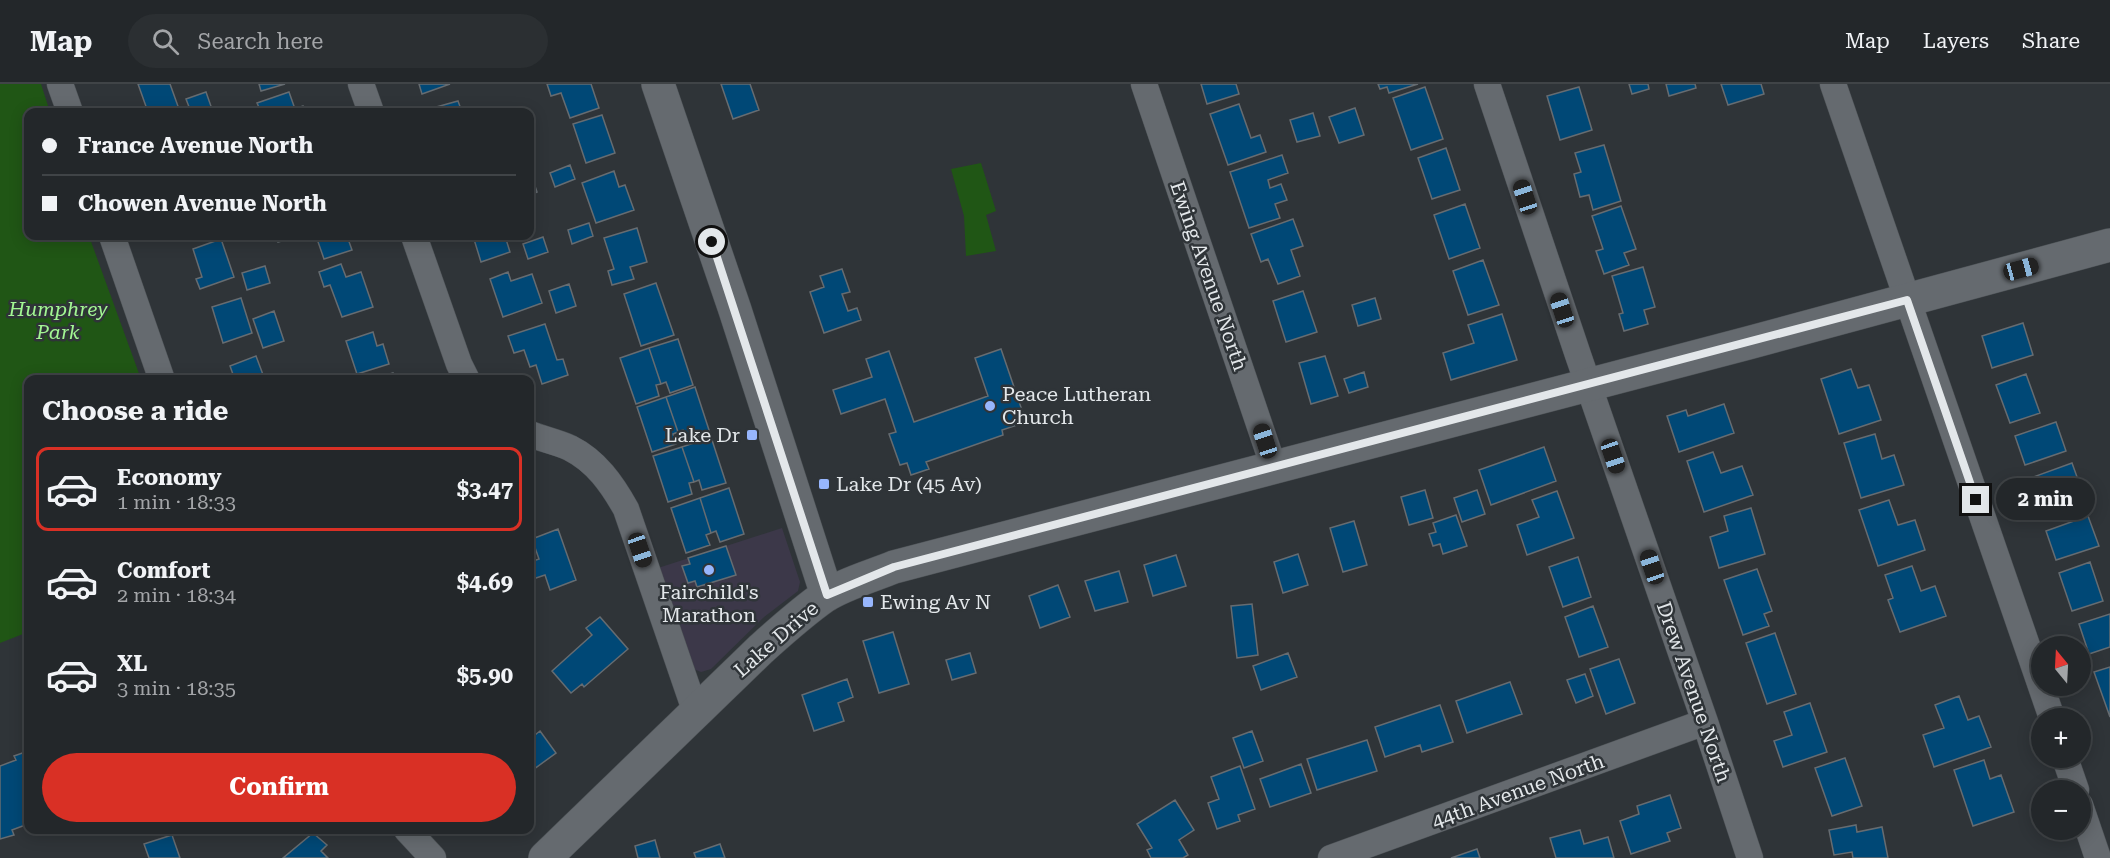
<!DOCTYPE html>
<html lang="en">
<head>
<meta charset="utf-8">
<style>
	:root { --surface:#23272a; --page:#2b2f32; --text:#f1f3f6; --muted:#a3a5a8; --line:#404447; --accent:#d93025 }
	body { margin:0; font-family:"Roboto Serif",serif; background:var(--page); color:var(--text); height:100vh; display:flex; flex-direction:column; font-size:22px; white-space:nowrap }
	* { box-sizing:border-box; margin:0 }
	p { font-size:20px; color:var(--muted) }
	.icon { flex:none; width:33px; height:33px; fill:none; stroke:currentColor; stroke-width:2; stroke-linecap:round; stroke-linejoin:round }
	.map { position:relative; flex:1; overflow:hidden }
	.details { position:absolute; left:24px; top:291px; width:510px; height:459px; display:flex; flex-direction:column; background:var(--surface); border-radius:12px; box-shadow:0 3px 15px #0003,0 0 0 2px var(--line) }
	.details>* { flex:none }
	.banner { position:absolute; left:24px; top:24px; width:510px; height:132px; border-radius:12px; box-shadow:0 3px 15px #0003,0 0 0 2px var(--line); display:grid; align-content:center; height:132px; padding:0 18px; background:var(--surface) }
	.needle { width:39px; rotate:342deg }
	.fabs { position:absolute; left:2031px; top:552px; display:grid; gap:12px }
	.fabs a { display:grid; place-items:center; width:60px; height:60px; border-radius:50%; background:var(--surface); box-shadow:0 3px 15px #0003,0 0 0 2px var(--line); font-size:30px }
	.end { position:absolute; width:27px; height:27px; margin:-14px; border:8px solid #e3e7ea; background:#111; box-shadow:0 0 0 3px #111 }
	.from { border-radius:50% }
	.bubble { position:absolute; height:42px; border-radius:21px; background:var(--surface); box-shadow:0 3px 15px #0003,0 0 0 2px var(--line); font-size:20px; font-weight:700; line-height:42px; text-align:center }
	.car { position:absolute; width:18px; height:36px; margin:-18px -9px; border-radius:8px; box-shadow:0 0 4px 2px #0007; background:linear-gradient(#222 24%,#8ab4d8 0 40%,#222 0 76%,#8ab4d8 0 86%,#222 0) }
	.banner b { display:flex; align-items:center; gap:21px; height:57px; font-size:22px }
	.banner b+b { border-top:2px solid var(--line) }
	.banner i { width:15px; height:15px; background:var(--text) }
	ul { padding:0; list-style:none }
	li { display:flex; align-items:center; gap:18px; height:84px; margin:0 12px 9px; padding:0 6px; border:3px solid transparent; border-radius:12px }
	li div { flex:1 }
	li b { display:block; font-size:22px }
	li em { font-style:normal; font-weight:700 }
	li.current { border-color:var(--accent) }
	li>.icon { width:54px; height:54px; stroke-width:1.5 }
	h2 { padding:0 18px; font-size:27px; line-height:72px }
	.button { display:flex; gap:12px; margin-top:auto; padding:12px 18px }
	.button a { flex:1; height:69px; border-radius:36px; background:var(--accent); color:#fff; font-size:24px; font-weight:700; line-height:69px; text-align:center }
	header { display:flex; align-items:center; gap:36px; box-sizing:border-box; height:84px; padding:0 30px; background:var(--surface); border-bottom:2px solid var(--line) }
	header strong { font-size:28px }
	nav { display:flex; gap:33px; margin-inline-start:auto; font-size:21px }
	.search { width:420px; height:54px; background:var(--page); display:flex; align-items:center; gap:15px; box-sizing:border-box; padding:0 21px; border-radius:33px; color:var(--muted); font-size:22px }
	.map>svg:first-child { display:block }
</style>
</head>
<body>
<header>
<strong>Map</strong>
<div class="search"><svg class="icon" aria-label="search" viewBox="0 0 24 24"><circle cx="10" cy="10" r="6"/><path d="M15 15l6 6"/></svg>Search here</div>
<nav><a>Map</a><a>Layers</a><a>Share</a></nav>
</header>
<div class="map">
<svg width="2110" height="774" viewBox="0 0 2110 774">
	<rect width="100%" height="100%" fill="#2f3438"/>
	<path fill="#3c3849" d="M782,444L800,498L798,507L764,533L711,585L701,588L689,583L658,484Z"/>
	<path fill="#205615" d="M0,0H41L50,28H28V152H89L141,295L28,296V548L0,559Z
		M981,79L996,127L986,131L996,167L966,172L964,132L951,85Z"/>
	<path fill="#004876" stroke="#666c71" stroke-width="1.5" d="M138,0H170L179,25L170,28H148Z
		M259,0H285L261,7Z
		M419,0H450L422,10Z
		M547,0H591L599,24L570,34L561,9L551,12Z
		M721,0H750L759,26L733,35Z
		M1201,0H1236L1239,10L1207,20Z
		M1378,0H1418L1389,9L1387,3L1380,5Z
		M1629,0H1648L1649,5L1632,10Z
		M1666,0H1695L1696,4L1669,12Z
		M1721,0H1761L1764,10L1728,21Z
		M1425,3L1443,55L1411,66L1393,14Z
		M1579,3L1592,46L1560,56L1547,12Z
		M206,8L213,28H191L186,15Z
		M289,8L295,25L303,22L305,28H275V27L261,28L257,19Z
		M458,17L462,28H430L429,25Z
		M1239,20L1251,54L1260,51L1266,68L1228,81L1210,30Z
		M1355,24L1364,51L1339,59L1329,33Z
		M1313,29L1320,52L1297,58L1290,36Z
		M602,31L615,69L586,79L573,40Z
		M1604,61L1621,117L1593,126L1589,111L1580,113L1574,90L1581,88L1575,69Z
		M1446,64L1460,106L1432,115L1418,74Z
		M1282,71L1288,89L1268,96L1270,104L1281,100L1287,116L1275,120L1280,134L1249,144L1230,88Z
		M570,81L575,95L555,103L550,89Z
		M530,87L537,108L530,111Z
		M614,87L619,103L625,101L634,126L596,139L582,99Z
		M1465,120L1480,164L1449,175L1434,131Z
		M1621,122L1636,165L1624,169L1629,181L1604,190L1596,167L1603,165L1592,132Z
		M1293,135L1303,162L1291,166L1300,192L1278,200L1268,175L1261,178L1251,150Z
		M589,139L593,152L572,160L568,146Z
		M637,144L647,178L630,183L634,195L612,201L608,187L614,185L604,154Z
		M276,152H299L278,158Z
		M316,152H347L352,166L324,175Z
		M473,152H505L510,168L481,178Z
		M543,153L548,168L528,175L523,160Z
		M221,155L234,193L200,205L196,195L202,193L193,165Z
		M1483,176L1499,221L1468,231L1453,187Z
		M341,180L346,193L361,188L373,223L342,233L330,201L324,203L319,188Z
		M265,182L270,199L247,206L242,189Z
		M1643,183L1655,223L1644,226L1648,240L1624,247L1619,230L1623,229L1612,192Z
		M842,185L850,208L842,210L848,227L857,224L861,236L824,249L810,208L824,203L820,192Z
		M508,188L511,197L532,190L542,219L503,233L490,195Z
		M656,199L674,251L641,262L624,210Z
		M569,200L576,222L556,229L549,207Z
		M1303,207L1317,248L1286,258L1273,217Z
		M241,214L252,249L223,259L212,223Z
		M1375,214L1381,235L1358,242L1352,221Z
		M274,227L284,257L263,264L253,235Z
		M1502,230L1517,276L1451,296L1443,269L1474,259L1468,241Z
		M2023,239L2033,271L1992,284L1982,252Z
		M545,240L557,276L563,275L568,291L542,300L536,281L530,283L524,266L514,269L508,252Z
		M373,248L377,262L383,260L389,280L357,290L346,257Z
		M678,255L693,301L670,309L666,298L661,300L649,264Z
		M649,264L661,300L656,301L659,312L636,320L620,274Z
		M1001,265L1026,338L1002,346L1003,351L926,378L929,385L911,391L907,379L900,381L889,350L896,348L885,315L841,330L833,306L872,293L866,275L889,267L914,338L988,312L975,274Z
		M256,272L265,296H235L230,282Z
		M1325,272L1338,312L1311,320L1299,279Z
		M1851,285L1858,304L1869,301L1881,336L1839,350L1821,295Z
		M1364,288L1368,303L1349,309L1344,295Z
		M393,289L395,296H370Z
		M2026,290L2040,329L2010,339L1996,301Z
		M695,303L710,349L686,357L683,346L678,348L666,313Z
		M666,313L678,348L673,350L676,360L652,368L637,323Z
		M1724,320L1734,349L1679,368L1667,332L1686,326L1688,332Z
		M2056,338L2066,367L2025,381L2015,352Z
		M1875,350L1882,375L1894,371L1904,401L1861,414L1844,359Z
		M711,353L726,399L702,406L699,396L694,398L682,363Z
		M682,363L694,398L689,399L692,410L668,418L653,372Z
		M1544,363L1556,397L1491,421L1479,386Z
		M1713,368L1721,389L1742,382L1753,411L1704,428L1687,377Z
		M2072,379L2081,404L2067,409L2072,422L2041,433L2028,395Z
		M729,404L744,450L720,458L716,447L711,449L700,414Z
		M1425,406L1433,434L1409,441L1401,413Z
		M1477,406L1485,430L1462,438L1454,414Z
		M1557,407L1574,454L1527,471L1517,441L1539,433L1532,416Z
		M700,414L711,449L706,451L710,461L686,469L671,424Z
		M1889,416L1898,441L1915,436L1925,466L1878,482L1859,426Z
		M1751,424L1765,470L1719,484L1710,453L1728,447L1724,432Z
		M1456,431L1467,462L1443,470L1440,460L1433,462L1429,450L1436,448L1433,439Z
		M2088,432L2099,462L2056,476L2046,447Z
		M1354,437L1367,481L1343,488L1330,444Z
		M558,445L576,496L550,506L545,491L530,496V478L539,475L532,455Z
		M726,462L736,491L697,503L695,497L688,499L682,482L690,480L688,474Z
		M1298,470L1308,501L1283,509L1274,478Z
		M1176,471L1186,502L1153,512L1144,481Z
		M1578,473L1591,513L1563,523L1549,483Z
		M2090,478L2103,517L2072,527L2059,489Z
		M1912,482L1921,507L1935,502L1946,532L1900,548L1888,516L1893,514L1885,491Z
		M1757,485L1772,527L1764,530L1769,542L1743,551L1724,496Z
		M1119,487L1128,518L1095,527L1085,497Z
		M1058,501L1070,533L1040,544L1029,512Z
		M1252,520L1258,571L1237,574L1231,522Z
		M1593,522L1608,563L1579,573L1565,533Z
		M2110,530V563L2089,570L2079,540Z
		M600,533L628,565L584,603L582,600L571,609L552,587L592,551L586,544Z
		M893,548L909,600L879,609L863,557Z
		M1775,549L1796,610L1767,620L1746,559Z
		M970,569L976,589L952,596L946,576Z
		M1288,569L1297,593L1261,606L1253,582Z
		M1619,575L1635,619L1606,630L1590,585Z
		M2110,583V633L2094,588Z
		M1585,590L1593,612L1576,619L1567,596Z
		M847,595L853,613L838,619L844,637L814,647L802,611Z
		M1510,598L1522,630L1467,649L1456,617Z
		M1959,612L1968,636L1979,632L1991,663L1934,683L1923,651L1944,644L1935,621Z
		M1810,619L1827,668L1783,683L1774,657L1792,651L1784,628Z
		M1440,621L1453,658L1422,668L1420,661L1385,673L1375,643Z
		M540,647L556,669L530,688V655Z
		M1252,647L1263,677L1244,684L1233,654Z
		M1367,656L1377,687L1317,706L1307,675Z
		M28,667V740L12,746L14,751L0,755V682L16,676L14,672Z
		M1845,674L1862,722L1832,732L1815,684Z
		M1984,676L1990,695L2001,691L2014,728L1973,742L1954,686Z
		M1301,680L1311,709L1270,723L1260,695Z
		M1240,682L1255,725L1238,731L1240,737L1217,745L1208,719L1219,715L1211,693Z
		M1670,711L1681,744L1667,749L1670,757L1631,770L1620,737L1639,730L1637,722Z
		M1175,716L1194,746L1179,756L1188,771L1183,774H1151L1147,766L1152,764L1137,740Z
		M1856,741L1857,748L1882,743L1888,774H1853L1852,768L1834,771L1829,746Z
		M1580,746L1584,760L1608,753L1614,774H1556L1550,754Z
		M313,749L327,761L321,767L328,774H283Z
		M172,751L180,774H149L144,760Z
		M655,756L660,774H638L635,762Z
		M720,760L725,774H696L694,769Z
		M1477,765L1480,774H1451Z"/>
	<g fill="none" stroke-linecap="round" stroke-linejoin="round">
		<g stroke="#4c5155" stroke-width="27">
			<path id="minor" d="M60,0L70,28
				M361,0L371,28
				M1144,0L1274,384
				M1487,0L1578,271L1705,638L1750,774
				M1833,0L2052,634
				M112,152L162,296
				M414,152L459,280L467,296
				M530,350C542,355 557,358 570,364C596,377 612,400 626,425L696,629
				M2065,674L2076,706
				M2080,721L2098,774
				M407,746L433,774
				M1331,774L1705,638"/>
		</g>
		<g stroke="#4c5155" stroke-width="34">
			<path id="tertiary" d="M658,0L735,226L827,511
				M545,774L761,565C781,547 802,528 825,512C846,499 872,492 894,483L1748,259L2110,161"/>
		</g>
		<use href="#minor" stroke="#656a6f" stroke-width="26"/>
		<use href="#tertiary" stroke="#656a6f" stroke-width="33"/>
	</g>
	<g fill="none" stroke-linecap="round" stroke-linejoin="round">
		<path stroke="#e3e7ea" stroke-width="8" d="M712,158L827,511L894,483L1907,216L1976,416"/>
	</g>
	<g fill="#97b6fd" stroke="#2f3438" stroke-width="2">
		<circle cx="990" cy="322" r="6"/>
		<rect x="746" y="345" width="12" height="12" rx="3"/>
		<rect x="818" y="394" width="12" height="12" rx="3"/>
		<circle cx="709" cy="486" r="6"/>
		<rect x="862" y="512" width="12" height="12" rx="3"/>
	</g>
	<g text-anchor="middle" stroke-width="5" stroke-linejoin="round" paint-order="stroke">
		<g font-size="20" fill="#e3e7ea" stroke="#2f3438">
			<text transform="translate(1209 192) rotate(71)" y="7">Ewing Avenue North</text>
			<text transform="translate(776 555) rotate(-41)" y="7">Lake Drive</text>
			<text transform="translate(1694 608) rotate(71)" y="7">Drew Avenue North</text>
			<text transform="translate(1518 707) rotate(-20)" y="7">44th Avenue North</text>
		</g>
		<g font-size="20" font-style="italic" fill="#a2f693" stroke="#2f3438">
			<text x="58" y="232">Humphrey<tspan x="58" dy="23">Park</tspan></text>
		</g>
		<g font-size="20" fill="#e3e7ea" stroke="#2f3438" text-anchor="start">
			<text x="1002" y="317">Peace Lutheran<tspan x="1002" dy="23">Church</tspan></text>
			<text x="740" y="358" text-anchor="end">Lake Dr</text>
			<text x="836" y="407">Lake Dr (45 Av)</text>
			<text x="709" y="515" text-anchor="middle">Fairchild's<tspan x="709" dy="23">Marathon</tspan></text>
			<text x="880" y="525">Ewing Av N</text>
		</g>
	</g>
</svg>
<div class="fabs">
<a><svg class="needle" viewBox="-14 -14 28 28"><path d="M0-13l5 13h-10z" fill="#e53935"/><path d="M0 13l5-13h-10z" fill="#a3a5a8"/></svg></a>
<a>+</a>
<a>−</a>
</div>
<i class="end from" style="left:712px;top:158px"></i>
<i class="end" style="left:1976px;top:416px"></i>
<div class="bubble" style="left:1996px;top:394px;width:99px">2 min</div>
<i class="car" style="left:1525px;top:113px;rotate:342deg"></i>
<i class="car" style="left:2021px;top:185px;rotate:75deg"></i>
<i class="car" style="left:1562px;top:226px;rotate:342deg"></i>
<i class="car" style="left:1265px;top:357px;rotate:342deg"></i>
<i class="car" style="left:1613px;top:372px;rotate:161deg"></i>
<i class="car" style="left:640px;top:466px;rotate:161deg"></i>
<i class="car" style="left:1652px;top:483px;rotate:341deg"></i>
<div class="banner">
<b><i class="from"></i>France Avenue North</b>
<b><i></i>Chowen Avenue North</b>
</div>
<section class="details">
<h2>Choose a ride</h2>
<ul>
<li class="current"><svg class="icon" aria-label="car" viewBox="0 0 24 24"><path d="M5 17H2v-5l4-1 3-4h7l3 4 3 1v5h-3M9 17h6M6 11h13"/><circle cx="7" cy="17" r="2"/><circle cx="17" cy="17" r="2"/></svg><div><b>Economy</b><p>1 min · 18:33</p></div><em>$3.47</em></li>
<li><svg class="icon" aria-label="car" viewBox="0 0 24 24"><path d="M5 17H2v-5l4-1 3-4h7l3 4 3 1v5h-3M9 17h6M6 11h13"/><circle cx="7" cy="17" r="2"/><circle cx="17" cy="17" r="2"/></svg><div><b>Comfort</b><p>2 min · 18:34</p></div><em>$4.69</em></li>
<li><svg class="icon" aria-label="car" viewBox="0 0 24 24"><path d="M5 17H2v-5l4-1 3-4h7l3 4 3 1v5h-3M9 17h6M6 11h13"/><circle cx="7" cy="17" r="2"/><circle cx="17" cy="17" r="2"/></svg><div><b>XL</b><p>3 min · 18:35</p></div><em>$5.90</em></li>
</ul>
<div class="button"><a>Confirm</a></div>
</section>
</div>
</body>
</html>
